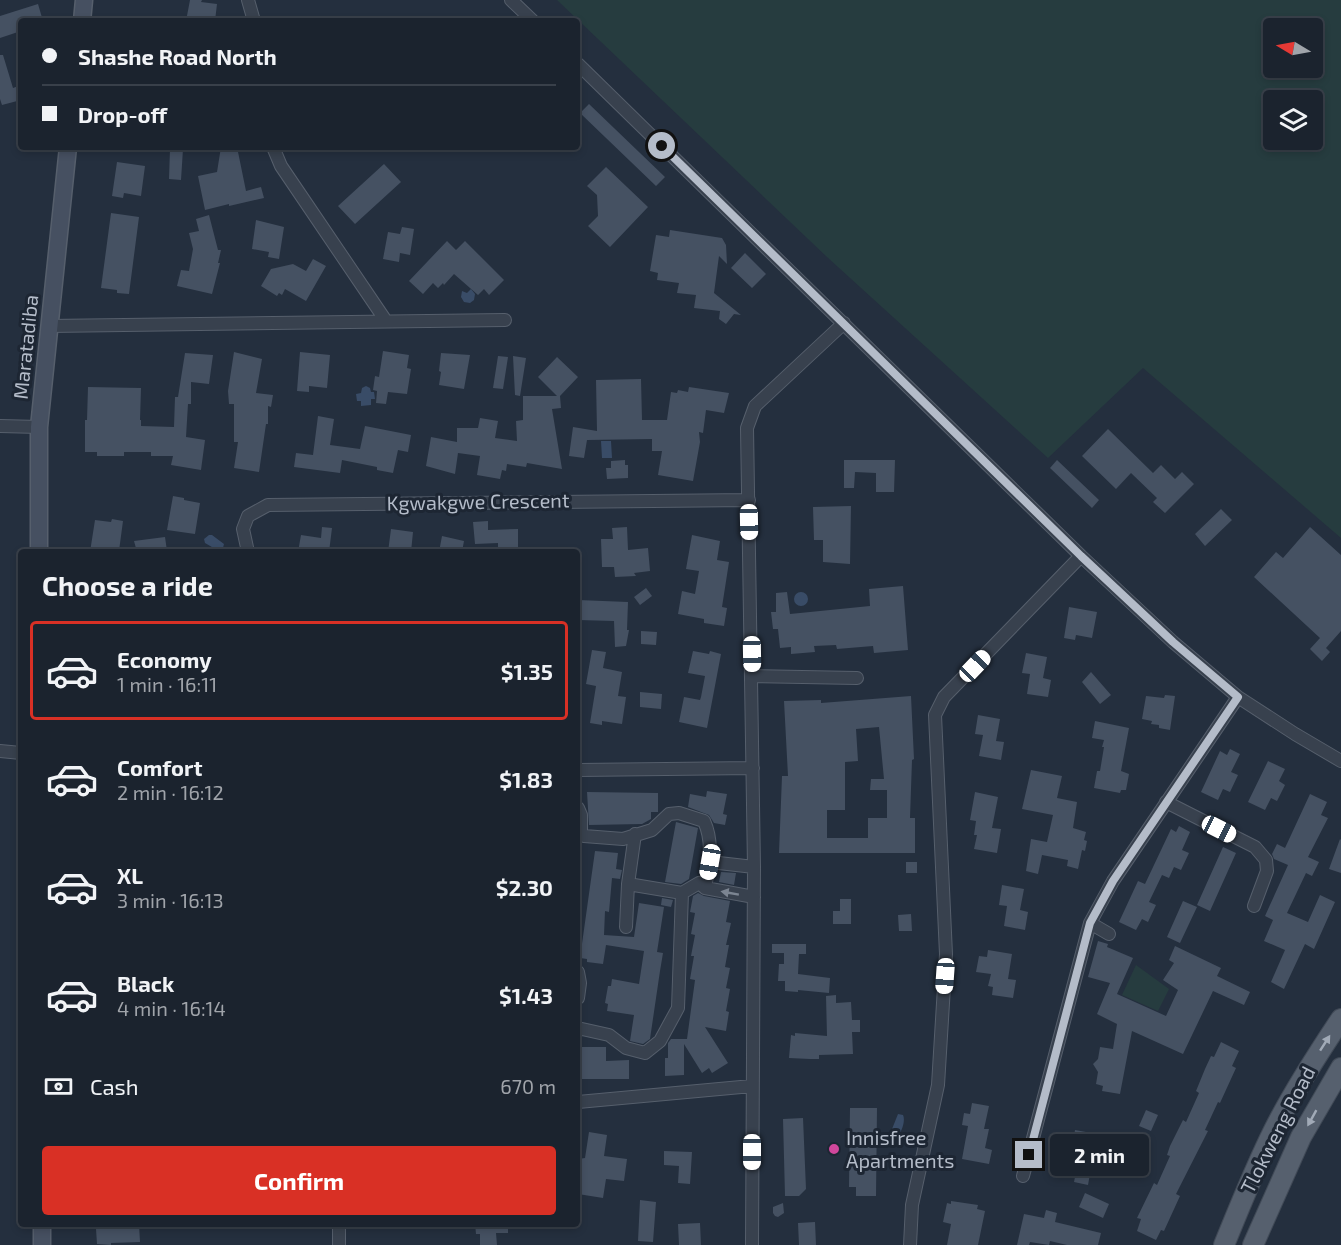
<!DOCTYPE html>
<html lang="en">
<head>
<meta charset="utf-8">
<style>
	:root { --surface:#1b232e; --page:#282f3a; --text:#f1f3f6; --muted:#a0a4aa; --line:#39404a; --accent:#d93025 }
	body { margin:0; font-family:"Exo 2",sans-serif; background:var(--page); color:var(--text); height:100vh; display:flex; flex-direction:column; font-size:22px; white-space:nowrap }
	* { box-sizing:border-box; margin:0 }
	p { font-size:20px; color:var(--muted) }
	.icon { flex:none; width:33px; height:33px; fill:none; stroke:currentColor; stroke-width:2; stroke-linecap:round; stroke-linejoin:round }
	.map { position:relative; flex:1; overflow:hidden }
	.drawer { position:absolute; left:18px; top:549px; width:562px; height:678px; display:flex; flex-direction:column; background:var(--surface); border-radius:6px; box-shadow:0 3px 9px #0003,0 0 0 2px var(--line) }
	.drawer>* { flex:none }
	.hud { position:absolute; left:18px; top:18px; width:562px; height:132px; border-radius:6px; box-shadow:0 3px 9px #0003,0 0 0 2px var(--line); display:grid; align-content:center; height:132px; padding:0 24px; background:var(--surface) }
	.needle { width:39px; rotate:280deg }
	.buttons { position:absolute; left:1263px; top:18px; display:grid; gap:12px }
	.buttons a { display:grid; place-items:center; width:60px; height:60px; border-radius:6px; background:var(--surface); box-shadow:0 3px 9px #0003,0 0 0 2px var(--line); font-size:30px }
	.end { position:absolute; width:27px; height:27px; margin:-14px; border:8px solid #b4bcc9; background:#111; box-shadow:0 0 0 3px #111 }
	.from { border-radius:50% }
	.bubble { position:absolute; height:42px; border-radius:6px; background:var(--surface); box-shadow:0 3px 9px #0003,0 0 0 2px var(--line); font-size:20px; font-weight:700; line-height:42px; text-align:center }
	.car { position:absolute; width:18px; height:36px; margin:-18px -9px; border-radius:8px; box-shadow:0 0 4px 2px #0007; background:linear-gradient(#fff 24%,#345 0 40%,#fff 0 76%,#345 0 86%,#fff 0) }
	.hud b { display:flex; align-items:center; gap:21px; height:57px; font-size:22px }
	.hud b+b { border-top:2px solid var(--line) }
	.hud i { width:15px; height:15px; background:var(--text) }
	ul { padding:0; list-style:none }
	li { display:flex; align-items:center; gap:18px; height:99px; margin:0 12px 9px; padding:0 12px; border:3px solid transparent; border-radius:6px }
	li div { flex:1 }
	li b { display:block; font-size:22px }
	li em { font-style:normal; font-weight:700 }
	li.selected { border-color:var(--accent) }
	li>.icon { width:54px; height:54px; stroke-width:1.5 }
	h2 { padding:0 24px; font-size:27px; line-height:72px }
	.pay { display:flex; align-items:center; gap:15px; height:66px; padding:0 24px; font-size:22px }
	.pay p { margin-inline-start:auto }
	.primary-button { display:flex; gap:12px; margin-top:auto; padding:12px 24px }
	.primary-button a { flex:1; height:69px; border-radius:6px; background:var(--accent); color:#fff; font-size:24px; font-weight:700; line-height:69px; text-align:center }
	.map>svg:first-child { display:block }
</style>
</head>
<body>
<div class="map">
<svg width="1341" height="1245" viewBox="0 0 1341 1245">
	<rect width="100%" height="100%" fill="#242f3e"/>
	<path fill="#263c3f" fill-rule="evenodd" d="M557,0H1341V538L1143,368L1048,458L827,257ZM1274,28H1312V68H1274ZM1274,100H1312V140H1274Z
		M1136,965L1169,989L1158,1011L1122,995Z"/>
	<path fill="#394c67" d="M471,289L475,294L474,300L470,303L464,302L461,297L462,291L467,293Z
		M366,386L370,388L371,392H374L375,399H371V405L361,406V401H357L356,394L361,393L362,388Z
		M601,441H611L612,458H602Z
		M209,535H212L224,544L223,548L217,550L205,543L204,539Z
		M794 599a7 7 0 1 1 14 0a7 7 0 1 1-14 0Z
		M898,1114L903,1115C906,1121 901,1135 895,1139L890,1134Z"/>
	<path fill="#455162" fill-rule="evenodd" d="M190,0H202L201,2L217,4L215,21H186Z
		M38,4L43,21H21V31L0,38V16Z
		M0,55H3L13,88L21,85V100L2,105L0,99Z
		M589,104L665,177L656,186L580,113Z
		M221,147H237L246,191L261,187L264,198L229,206V204L205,210L198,176L217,172Z
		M170,149H183L181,180L169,179Z
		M117,162L145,166L141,196L124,193L123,198L112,196Z
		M384,164L401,182L355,224L338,206Z
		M606,167L648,207L610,247L588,226L598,216L597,195L587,186Z
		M111,213L139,217L129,294L117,293V290L101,288Z
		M209,215L218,250H221L218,263H220L212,294L177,286L181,270L189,271L193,249L189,233L199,231L196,219Z
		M256,220L284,227L279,259L268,257L269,252L252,249Z
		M402,227L414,229L410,255L400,253L399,262L383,259L388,232L400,234Z
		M670,230L722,238L726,245L727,264L719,256L714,293L741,315L734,314L726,324L719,319L720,311L694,308L696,295L677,293L679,283L657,280L658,273L650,271L656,235L669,237Z
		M447,241L456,250L465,241L504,280L489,295L484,289L478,295L454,274L444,285L443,283L438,288L433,283L423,294L409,281Z
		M745,253L766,274L752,288L731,268Z
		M313,259L326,266L306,301L285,289L282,295L279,293L277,296L261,286L271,269L293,264L306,271Z
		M383,351L409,355L407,368L411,369L407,394L388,392L386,404L376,403L377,391L373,390L375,376L379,377Z
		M234,352L262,359L256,393L273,395L271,407L268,406V424H266L259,472L234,468L238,442H234V404H229L228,391Z
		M300,352L330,355L327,388L309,386V392L297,391Z
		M185,353L213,355L209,384L191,382V404H188L186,437L205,440L201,470L171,465L173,456H151V452H124V456H97V452H85V420H87L88,387L141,388L140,420H141V426L174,427L175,397H178Z
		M441,353L470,355L464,389L439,385L441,372L439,371Z
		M498,356L508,357L503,389L493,388Z
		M513,356L526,358L520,396L515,395Z
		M557,357L578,377L560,396L561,408L552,409L562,469L527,463L526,467L507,464L506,471L502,470L500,479L477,475L480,456L458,453L455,474L426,466L431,437L457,442V428H478L480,418L498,421L495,438L517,441L516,421L523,420V396H557L538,377Z
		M641,379L642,420H667L671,392L677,393L678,390L688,392L689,387L729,393L724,413L706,410L703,433L699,432L700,442L693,481L658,475L662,451H652V439L587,440L584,458L569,456L573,427L597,431L596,380Z
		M318,416L334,419L330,445L360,449L365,426L411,435L408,452L398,450L393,473L377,470V467L342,460L340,473L294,467L296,453L313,455Z
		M1108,429L1153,473L1161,465L1175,479L1182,472L1194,484L1165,513L1153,502L1157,498L1131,473L1116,489L1082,456Z
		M625,460V465H628V478L607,479L606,468H611V461Z
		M844,460H895L894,492H876V473L855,472L854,488H844Z
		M1057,460L1099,500L1092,508L1050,468Z
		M173,496L184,498V500L200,503L195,534L167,530Z
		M851,506L850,564L823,562V540H814L813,507Z
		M1221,509L1232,520L1205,546L1195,534Z
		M112,519L123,521L119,551L102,548L101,552H90L95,520L111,522Z
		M488,521V530L518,529V552H498V543L475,544L473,522Z
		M322,527L332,528L329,552H298L301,535L321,538Z
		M627,527L628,550L648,548L650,571L634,573L636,576L615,577L614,567H602L601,539H613L612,528Z
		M1310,527L1341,555V631L1326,648L1330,652L1322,661L1310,649L1320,638L1254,577L1276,552L1283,558Z
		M391,529L413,532L411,552H388Z
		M692,535L720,541L717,560L729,562L722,607L727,608L724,626L704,623V619L678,614L682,591L695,594L699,571L686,569Z
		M442,536L464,541L462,552H439Z
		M165,537L167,551L137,552L134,541Z
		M903,586L908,650L874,653L873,646L837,649L836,645L814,646L815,652L791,654V647L780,648L778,629H773L771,612H776V593L787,592L790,614L870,606L869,589Z
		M646,588L652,596L640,605L634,597Z
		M578,600L628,602L627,630H629L626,646L615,647L614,621L578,620Z
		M1069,607L1097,612L1092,638L1076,635L1075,640L1064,638Z
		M641,631L657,632L656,645L641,644Z
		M592,650L606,652L603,668L622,672L618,696L626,697L622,724L602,721V725L590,723L596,686L586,684Z
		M693,651L709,654L710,651L721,654L707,728L679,722L684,697L700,700L701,697L705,676L688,673Z
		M1026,653L1047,657L1043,678L1051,680L1048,697L1027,694L1030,674L1022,673Z
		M1091,672L1111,695L1100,704L1082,682Z
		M640,692L662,694L661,709L640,707Z
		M1165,695L1175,696L1170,730L1159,728V725L1151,724L1152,721L1142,719L1146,696L1164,698Z
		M911,696L914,759L912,760L910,818H915V853H779L782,776H788L784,701L821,700V703ZM879,727L884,779H871L870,790H887V818H868V838H827V810H845V762L858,761L856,729Z
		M978,715L1000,719L996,741L1004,742L1001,760L979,756L983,735L975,734Z
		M1095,721L1129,728L1121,771L1129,774L1126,790H1121L1120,793L1094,788L1097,771H1100L1104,747H1102L1104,740L1092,738Z
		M1230,749L1240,754L1231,772L1238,775L1230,792L1223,789L1218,800L1201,792L1220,751L1227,755Z
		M1268,761L1285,769L1279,781L1285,785L1277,801L1271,798L1265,810L1248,802Z
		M1031,770L1062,776L1057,798L1077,802L1073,828L1086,832L1084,840L1087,841L1085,851L1082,850L1078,869L1067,866L1068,860L1042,855L1038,874L1026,871L1031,839L1047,842L1053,815L1022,809Z
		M707,791L727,794L723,814L727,815L725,825L714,823L709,815L688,807L690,794L706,797Z
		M587,792L658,793V812H651V819L642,824L589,825Z
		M975,792L998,797L992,828L1001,829L997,853L974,849L977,835H974L976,821L970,820Z
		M1310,794L1327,802L1321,815L1328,818L1308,857L1319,862L1312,876L1306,873L1287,913L1308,922L1320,895L1335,902L1314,949L1305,944L1284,989L1271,982L1285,950L1264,941L1273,920L1265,916L1288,865L1274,859L1272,854L1277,844L1285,848Z
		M676,822L698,828L689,879L681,884L665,882Z
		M1179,826L1190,832L1182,850L1189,853L1181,870L1174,867L1169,878L1162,875L1149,902L1156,905L1148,922L1142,919L1136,930L1119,922L1138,881L1145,884L1171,829L1176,832Z
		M1340,839L1341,840V873L1329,869Z
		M1223,847L1236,853L1210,911L1197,905Z
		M595,851L618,853L616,869L622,870L620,879L612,878L609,912L605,911L604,935L634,937L639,903L664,907L657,952L663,953L660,971L650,1039L643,1044L630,1041L634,1015L607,1011L608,1004L605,1003L608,986H611L612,979L639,984L644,951L606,945L603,964L587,962V959L580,958Z
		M906,862H917V873H906Z
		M721,872L736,873L734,885L719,882Z
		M1002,885L1024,889L1020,910L1028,912L1025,930L1004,926L1007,906L999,905Z
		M698,893L704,896L730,901L726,922L731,923L726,945H729L725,967L730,968L726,988L730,989L726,1011L729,1012L726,1031L705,1027L728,1063L712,1073L709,1068L702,1073L684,1044V1075L665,1076V1058H668V1043L671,1039H687L695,980L690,979L694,956H691L695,935L691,934L695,913L690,912L693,896Z
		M662,898L673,900L671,907L661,905Z
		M840,899H851V924H833V911H840Z
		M1183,901L1197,907L1180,943L1167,937Z
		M911,914L912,931H899L898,915Z
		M1098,941L1108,944L1107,947L1133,958L1117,994L1166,1016L1178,990L1163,980L1174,963L1169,960L1175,946L1221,968L1217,976L1250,992L1244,1005L1213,991L1183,1054L1132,1031L1120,1094L1102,1091L1103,1086L1096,1084L1098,1072L1093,1064L1098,1059L1100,1047L1113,1049L1117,1024L1097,1014L1110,983L1088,977Z
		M772,944H806V954H799L798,974L830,978L829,993L798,990V992L785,991V981H778L779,964H784V953H772Z
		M988,950L1012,954L1008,979L1016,980L1013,998L992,995L993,987L988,986L991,974L976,972L979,956L987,957Z
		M836,995V1003L851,1002L852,1020H860V1032H852L853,1054L819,1055V1059H810L789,1058L791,1035L795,1036V1033L827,1036L826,996Z
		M1221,1042L1239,1051L1232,1066L1236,1068L1220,1103L1218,1102L1205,1130L1208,1131L1176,1194L1180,1196L1164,1231L1161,1230L1156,1240L1137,1231L1141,1219L1137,1218L1154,1183L1157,1185L1170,1156L1167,1155L1170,1146L1183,1120L1186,1122L1199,1093L1196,1091L1205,1069L1211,1056L1214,1057Z
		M578,1047H606V1061L629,1060V1079H578Z
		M972,1103L989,1106L984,1129H989L985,1148L992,1150L989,1164L962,1159L968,1126L962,1125L964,1113L970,1114Z
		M850,1108H877L876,1196H856V1187H849Z
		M1146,1110L1158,1115L1151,1131L1139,1126Z
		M803,1118L806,1189L799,1196H785L783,1119Z
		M1075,1130L1108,1136L1099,1176L1090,1174L1088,1185L1074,1182L1076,1172L1068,1171Z
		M589,1132L607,1135L604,1156L627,1159L624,1181L606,1179L603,1198L578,1194V1159L585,1158Z
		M664,1151L692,1152L690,1184L678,1183L679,1166L664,1165Z
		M1085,1193L1109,1204L1103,1218L1079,1207Z
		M640,1200L656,1202L653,1242L638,1241Z
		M951,1201L978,1205L977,1209L985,1211L978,1245H947L951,1224L943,1222L947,1203L951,1204Z
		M783,1203L784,1213L778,1217L775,1216L773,1213V1207Z
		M1046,1210L1057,1213L1055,1222L1101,1233L1098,1245H1067L1050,1241L1049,1245L1030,1242L1029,1245H1017L1024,1214L1044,1218Z
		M815,1222L816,1245H799L798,1223Z
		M700,1223L701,1245H679L678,1224Z
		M100,1224H139L140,1242L111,1243V1245L97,1244L96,1229H100Z
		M475,1224H508V1233H496L497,1245H480V1234H476Z"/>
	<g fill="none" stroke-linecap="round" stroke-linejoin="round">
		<g stroke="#565f6c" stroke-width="14">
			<path id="street" d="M248,0L254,21
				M511,0L533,21
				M578,64L1081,556L1173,642L1238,697L1295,734L1341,761
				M273,147L281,166L386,321
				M49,326L505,320
				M0,426L39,427
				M248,552L243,529L248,516L268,505L749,500
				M752,676L857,678
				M0,751L21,753
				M578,770L753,768
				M1166,802L1255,847L1266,860L1267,871L1254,906
				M578,808L581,815V833L584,836L623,839L652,830L669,814L679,813L704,821C714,843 709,865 705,888
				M710,862L754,867
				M628,884L682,893
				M1090,923L1109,934
				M626,927L628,884L635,834
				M578,972L580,983L578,998
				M578,1030L582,1029L609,1035L626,1048L645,1053L660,1041L678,1008L682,893L699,883L705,888L754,897
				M578,1102L752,1086
				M1023,1176L1090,923L1113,881L1238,697
				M339,1224V1245
				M752,1245L754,867L747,428L755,406L844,323
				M910,1245L912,1205L938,1085L946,954L935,715L944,697L1081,556"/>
		</g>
		<g stroke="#565f6c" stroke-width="19">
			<path id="secondary" d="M82,21L84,0
				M39,552V427L68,147
				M42,1224V1245"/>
		</g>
		<g stroke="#414a57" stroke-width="22">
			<path id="primary" d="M1224,1245C1240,1206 1255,1168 1274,1130C1293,1092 1317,1055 1341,1019
				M1253,1245L1301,1137L1341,1068"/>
		</g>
		<use href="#street" stroke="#38414e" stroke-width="12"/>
		<use href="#secondary" stroke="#465061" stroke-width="16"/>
		<use href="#primary" stroke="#56606e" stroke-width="20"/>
	</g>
	<defs><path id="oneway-solid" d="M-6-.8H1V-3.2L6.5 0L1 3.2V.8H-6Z" transform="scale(1.5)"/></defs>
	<use fill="#7c8592" href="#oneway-solid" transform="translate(730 893) rotate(-170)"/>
	<g fill="#a1aab7">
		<use href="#oneway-solid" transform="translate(1325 1043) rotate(-57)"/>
		<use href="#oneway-solid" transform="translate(1312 1118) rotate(119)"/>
	</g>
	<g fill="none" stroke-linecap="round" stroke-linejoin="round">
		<path stroke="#b4bcc9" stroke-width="8" d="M662,146L1081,556L1173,642L1238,697L1113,881L1090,923L1029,1155"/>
	</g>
	<circle fill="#d1479c" stroke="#1d2633" stroke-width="2" cx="834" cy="1149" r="6"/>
	<g text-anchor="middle" stroke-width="6" stroke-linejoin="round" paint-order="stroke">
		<g font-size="20" fill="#b4bcc9" stroke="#1d2633">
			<text transform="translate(26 347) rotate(-84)" y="7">Maratadiba</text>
			<text transform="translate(478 502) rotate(-1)" y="7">Kgwakgwe Crescent</text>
			<text transform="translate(1278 1130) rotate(-63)" y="7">Tlokweng Road</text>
		</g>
		<g font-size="20" fill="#b4bcc9" stroke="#1d2633" text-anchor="start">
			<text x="846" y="1145">Innisfree<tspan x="846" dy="23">Apartments</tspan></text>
		</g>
	</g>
</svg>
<div class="buttons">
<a><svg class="needle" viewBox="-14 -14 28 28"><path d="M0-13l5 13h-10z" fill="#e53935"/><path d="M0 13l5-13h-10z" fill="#a0a4aa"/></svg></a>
<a><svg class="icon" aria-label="layers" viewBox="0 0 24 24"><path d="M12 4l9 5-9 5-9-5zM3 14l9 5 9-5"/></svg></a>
</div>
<i class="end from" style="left:662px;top:146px"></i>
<i class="end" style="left:1029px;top:1155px"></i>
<div class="bubble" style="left:1050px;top:1134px;width:99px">2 min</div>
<i class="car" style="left:749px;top:522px;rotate:179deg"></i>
<i class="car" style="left:752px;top:654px;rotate:179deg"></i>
<i class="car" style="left:975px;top:666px;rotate:44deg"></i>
<i class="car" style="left:1219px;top:829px;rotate:117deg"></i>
<i class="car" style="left:710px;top:862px;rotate:190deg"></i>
<i class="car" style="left:945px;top:976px;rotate:184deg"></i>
<i class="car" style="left:752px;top:1152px;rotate:180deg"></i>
<div class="hud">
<b><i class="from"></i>Shashe Road North</b>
<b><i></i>Drop-off</b>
</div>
<section class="drawer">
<h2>Choose a ride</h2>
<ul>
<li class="selected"><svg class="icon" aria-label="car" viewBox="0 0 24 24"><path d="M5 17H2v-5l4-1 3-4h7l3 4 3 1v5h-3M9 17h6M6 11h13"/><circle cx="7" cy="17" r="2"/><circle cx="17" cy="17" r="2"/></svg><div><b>Economy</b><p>1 min · 16:11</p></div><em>$1.35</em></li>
<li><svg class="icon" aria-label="car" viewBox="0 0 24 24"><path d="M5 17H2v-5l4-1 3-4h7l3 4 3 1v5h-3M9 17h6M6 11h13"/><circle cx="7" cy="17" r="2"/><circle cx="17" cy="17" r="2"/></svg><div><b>Comfort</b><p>2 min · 16:12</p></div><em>$1.83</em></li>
<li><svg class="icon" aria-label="car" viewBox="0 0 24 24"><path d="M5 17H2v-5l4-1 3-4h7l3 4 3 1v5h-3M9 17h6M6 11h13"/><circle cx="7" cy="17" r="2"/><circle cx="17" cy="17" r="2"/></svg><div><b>XL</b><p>3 min · 16:13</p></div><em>$2.30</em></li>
<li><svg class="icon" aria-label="car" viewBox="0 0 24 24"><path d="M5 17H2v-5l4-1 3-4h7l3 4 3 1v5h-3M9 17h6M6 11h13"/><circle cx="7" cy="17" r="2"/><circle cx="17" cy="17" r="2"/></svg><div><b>Black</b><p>4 min · 16:14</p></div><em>$1.43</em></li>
</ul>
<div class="pay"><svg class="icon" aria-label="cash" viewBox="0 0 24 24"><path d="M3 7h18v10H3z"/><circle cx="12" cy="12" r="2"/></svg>Cash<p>670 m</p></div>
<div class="primary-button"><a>Confirm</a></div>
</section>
</div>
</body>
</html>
